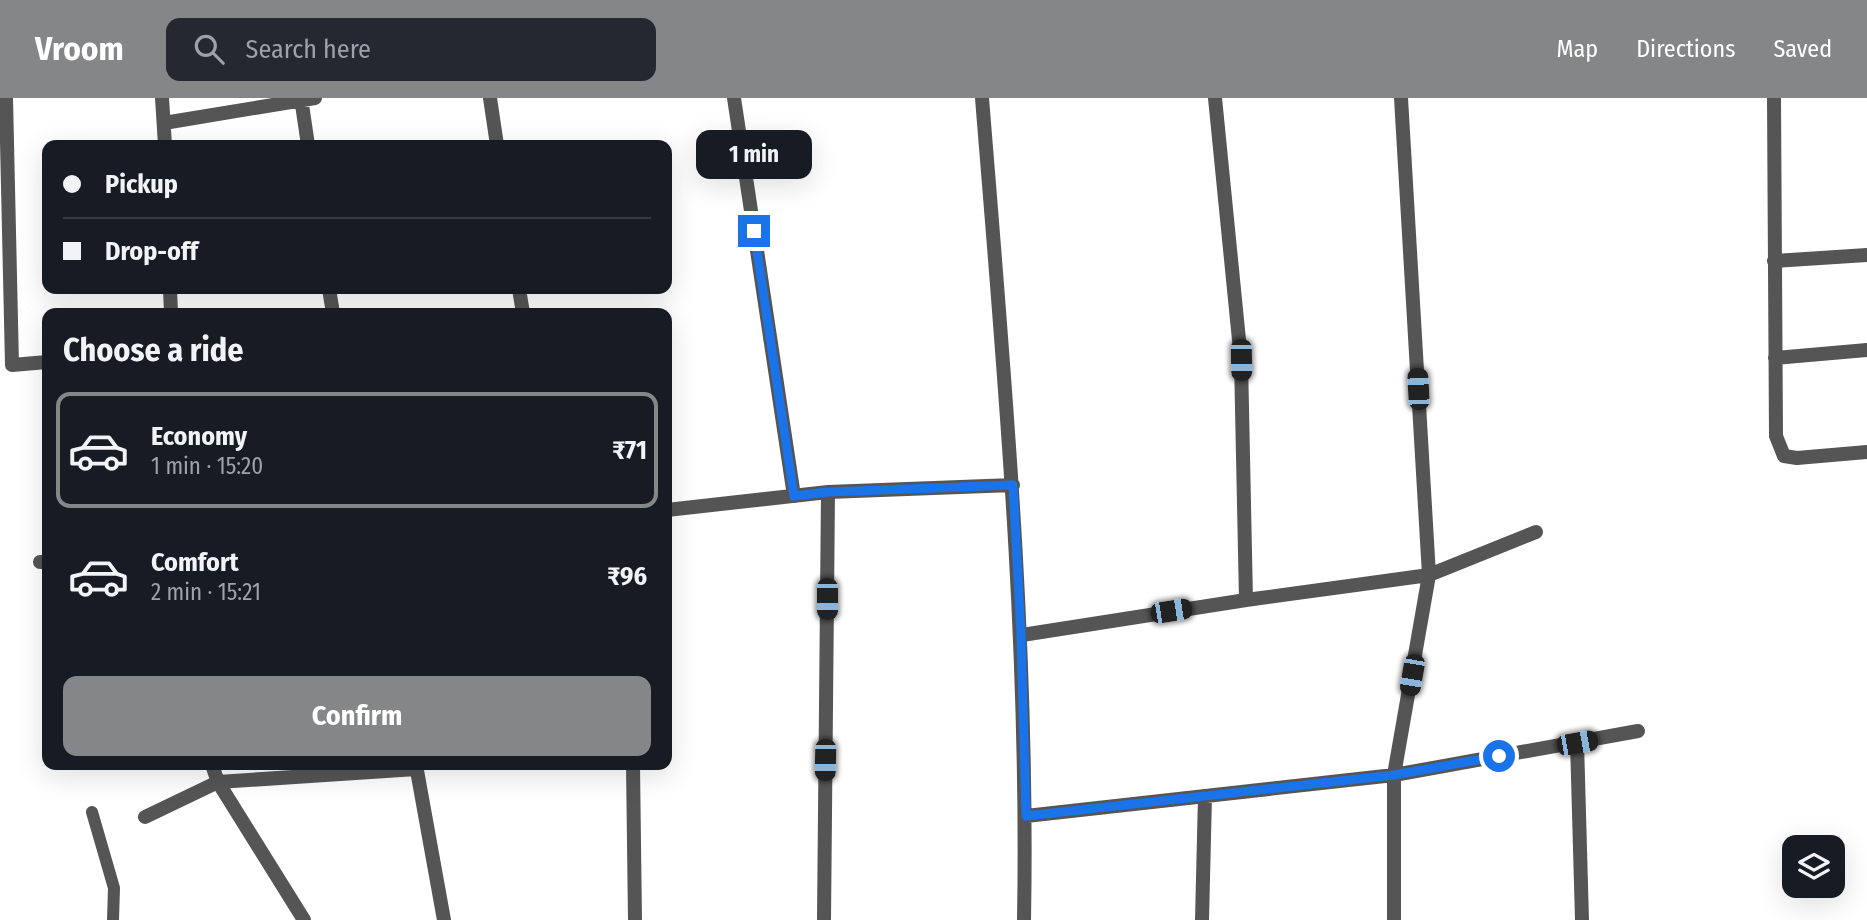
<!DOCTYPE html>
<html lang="en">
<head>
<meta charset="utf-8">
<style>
	:root { --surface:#171b24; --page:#242831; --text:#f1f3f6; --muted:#9ea1a6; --line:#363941; --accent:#858687 }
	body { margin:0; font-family:"Fira Sans Condensed",sans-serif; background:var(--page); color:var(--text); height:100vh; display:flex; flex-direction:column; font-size:26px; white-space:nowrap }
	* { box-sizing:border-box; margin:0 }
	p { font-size:23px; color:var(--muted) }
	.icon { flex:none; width:38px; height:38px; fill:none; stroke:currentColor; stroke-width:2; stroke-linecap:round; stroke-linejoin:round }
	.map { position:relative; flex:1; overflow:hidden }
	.side { position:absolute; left:42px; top:210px; width:630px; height:462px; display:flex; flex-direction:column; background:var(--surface); border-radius:14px; box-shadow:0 7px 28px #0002 }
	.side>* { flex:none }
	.hud { position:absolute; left:42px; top:42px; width:630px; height:154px; border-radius:14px; box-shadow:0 7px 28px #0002; display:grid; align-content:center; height:154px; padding:0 21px; background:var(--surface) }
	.controls { position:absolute; left:1782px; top:737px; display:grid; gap:14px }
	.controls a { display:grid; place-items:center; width:63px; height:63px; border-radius:14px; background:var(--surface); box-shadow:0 7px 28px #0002; font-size:35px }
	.end { position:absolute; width:32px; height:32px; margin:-16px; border:9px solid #1a73e8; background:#fff; box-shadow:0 0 0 4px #fff }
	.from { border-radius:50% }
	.bubble { position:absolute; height:49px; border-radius:14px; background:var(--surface); box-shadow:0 7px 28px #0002; font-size:23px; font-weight:700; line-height:49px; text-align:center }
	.car { position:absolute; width:21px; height:42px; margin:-21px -10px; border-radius:9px; box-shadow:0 0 5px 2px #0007; background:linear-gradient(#222 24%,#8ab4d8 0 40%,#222 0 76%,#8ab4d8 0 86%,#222 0) }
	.hud b { display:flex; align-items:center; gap:24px; height:66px; font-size:26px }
	.hud b+b { border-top:2px solid var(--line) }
	.hud i { width:18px; height:18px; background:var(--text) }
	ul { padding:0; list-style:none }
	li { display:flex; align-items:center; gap:21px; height:116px; margin:0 14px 10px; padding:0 7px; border:4px solid transparent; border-radius:14px }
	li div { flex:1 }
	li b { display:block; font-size:26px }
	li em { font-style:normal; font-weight:700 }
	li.selected { border-color:var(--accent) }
	li>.icon { width:63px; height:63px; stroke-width:1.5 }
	h2 { padding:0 21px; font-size:32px; line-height:84px }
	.cta { display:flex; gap:14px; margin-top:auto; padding:14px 21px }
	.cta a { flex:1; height:80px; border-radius:14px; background:var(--accent); color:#fff; font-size:28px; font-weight:700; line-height:80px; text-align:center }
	header { display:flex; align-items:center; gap:42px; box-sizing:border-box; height:98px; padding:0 35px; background:var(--accent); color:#fff }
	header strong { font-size:33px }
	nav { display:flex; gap:38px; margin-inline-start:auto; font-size:24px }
	.search { width:490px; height:63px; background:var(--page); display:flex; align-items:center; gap:18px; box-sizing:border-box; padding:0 24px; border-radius:14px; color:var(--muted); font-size:26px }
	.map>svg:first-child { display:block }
</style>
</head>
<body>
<header>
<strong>Vroom</strong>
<div class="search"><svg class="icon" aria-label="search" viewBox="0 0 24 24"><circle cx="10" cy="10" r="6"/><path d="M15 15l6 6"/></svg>Search here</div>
<nav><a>Map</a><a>Directions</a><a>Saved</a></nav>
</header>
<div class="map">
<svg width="1867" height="822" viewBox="0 0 1867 822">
	<rect width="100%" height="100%" fill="#fff"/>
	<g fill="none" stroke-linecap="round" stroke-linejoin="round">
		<path stroke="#555" stroke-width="12" d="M92,714L114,790L113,822"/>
		<path stroke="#555" stroke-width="14" d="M6,0L12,267L47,264
			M162,0L165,47
			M301,0L308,47
			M490,0L497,47
			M734,0L794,398
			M982,0C1004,274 1029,547 1024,822
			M1215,0L1241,262L1246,502
			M1774,0L1776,338L1784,358L1797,360L1867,354
			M164,25L315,0
			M1774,163L1867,157
			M170,191L171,215
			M329,191L333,215
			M519,191L523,215
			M1775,260L1867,252
			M667,412L828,394L1013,387
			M40,464H47
			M1022,537L1246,502L1429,477L1536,434
			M1577,644L1582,822
			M212,667L218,684L304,822
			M416,667L444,822
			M633,667L635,822
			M1026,718L1394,677L1638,633
			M145,719L218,684L416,671
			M824,822L828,394
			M1202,822L1205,698
			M1394,822V677L1429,477L1401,0"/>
	</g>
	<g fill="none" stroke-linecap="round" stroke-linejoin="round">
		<path stroke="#1a73e8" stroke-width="9" d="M754,133L794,398L828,394L1013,387L1021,537L1026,718L1394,677L1499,658"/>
	</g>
</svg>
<div class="controls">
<a><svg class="icon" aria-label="layers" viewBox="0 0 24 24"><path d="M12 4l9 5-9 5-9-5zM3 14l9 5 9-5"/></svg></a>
</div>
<i class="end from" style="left:1499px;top:658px"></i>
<i class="end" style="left:754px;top:133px"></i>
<div class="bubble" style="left:696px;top:32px;width:116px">1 min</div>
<i class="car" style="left:1241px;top:262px;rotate:179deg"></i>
<i class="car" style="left:1418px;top:291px;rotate:357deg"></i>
<i class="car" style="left:827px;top:501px;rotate:180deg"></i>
<i class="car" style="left:1171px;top:513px;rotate:81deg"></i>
<i class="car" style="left:1412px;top:577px;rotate:190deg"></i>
<i class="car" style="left:1577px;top:645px;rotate:80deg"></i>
<i class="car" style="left:825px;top:662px;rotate:181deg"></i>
<div class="hud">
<b><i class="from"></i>Pickup</b>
<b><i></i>Drop-off</b>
</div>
<section class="side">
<h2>Choose a ride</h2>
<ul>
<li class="selected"><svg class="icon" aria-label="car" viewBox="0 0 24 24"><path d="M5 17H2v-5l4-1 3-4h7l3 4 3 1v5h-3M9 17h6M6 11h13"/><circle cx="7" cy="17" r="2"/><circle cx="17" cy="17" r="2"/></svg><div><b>Economy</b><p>1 min · 15:20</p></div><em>₹71</em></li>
<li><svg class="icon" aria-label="car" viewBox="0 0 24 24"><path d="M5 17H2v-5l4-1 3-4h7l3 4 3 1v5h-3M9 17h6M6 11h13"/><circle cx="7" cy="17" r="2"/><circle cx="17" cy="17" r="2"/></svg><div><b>Comfort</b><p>2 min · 15:21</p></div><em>₹96</em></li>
</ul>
<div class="cta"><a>Confirm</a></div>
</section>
</div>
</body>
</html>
